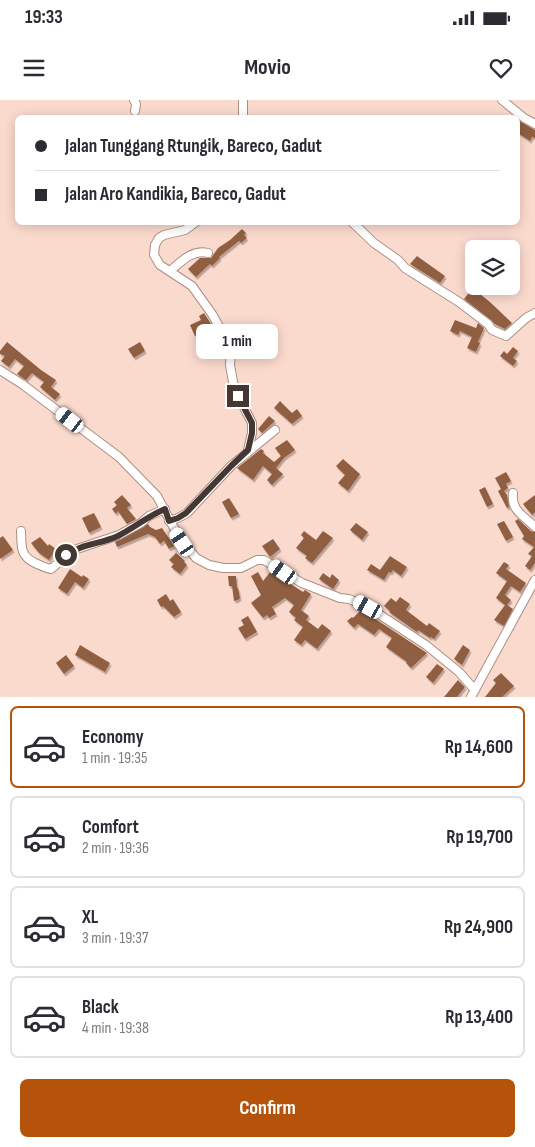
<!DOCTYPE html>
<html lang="en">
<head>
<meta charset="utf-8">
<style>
	:root { --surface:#fff; --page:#f7f7f7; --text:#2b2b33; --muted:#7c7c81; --line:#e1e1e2; --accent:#b45309 }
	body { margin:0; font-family:"Sofia Sans Condensed",sans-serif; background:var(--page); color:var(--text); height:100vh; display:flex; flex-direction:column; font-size:19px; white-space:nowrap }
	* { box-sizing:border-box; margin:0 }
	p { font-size:16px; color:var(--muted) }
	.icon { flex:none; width:28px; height:28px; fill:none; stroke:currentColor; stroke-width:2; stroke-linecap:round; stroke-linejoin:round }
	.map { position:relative; height:597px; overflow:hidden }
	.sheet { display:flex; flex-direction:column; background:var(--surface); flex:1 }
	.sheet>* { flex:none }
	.banner { position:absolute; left:15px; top:15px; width:505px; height:110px; border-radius:8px; box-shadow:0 2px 12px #0003; display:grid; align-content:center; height:110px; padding:0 20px; background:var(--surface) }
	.buttons { position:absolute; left:465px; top:140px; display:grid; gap:10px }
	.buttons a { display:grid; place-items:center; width:55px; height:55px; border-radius:8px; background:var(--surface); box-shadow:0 2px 12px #0003; font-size:25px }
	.end { position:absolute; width:22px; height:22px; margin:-11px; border:6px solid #453833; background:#fff; box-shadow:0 0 0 2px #fff }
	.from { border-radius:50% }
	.bubble { position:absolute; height:35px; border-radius:8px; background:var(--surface); box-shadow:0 2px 12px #0003; font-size:16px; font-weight:700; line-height:35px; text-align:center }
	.car { position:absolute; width:15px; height:30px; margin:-15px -8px; border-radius:6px; box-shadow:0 0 4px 1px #0007; background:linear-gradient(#fff 24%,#345 0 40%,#fff 0 76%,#345 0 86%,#fff 0) }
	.banner b { display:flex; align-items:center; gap:18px; height:48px; font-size:19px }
	.banner b+b { border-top:1px solid var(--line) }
	.banner i { width:12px; height:12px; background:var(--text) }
	ul { padding:9px 0 0; list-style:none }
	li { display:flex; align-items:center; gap:15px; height:82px; margin:0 10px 8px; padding:0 10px; border:2px solid var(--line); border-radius:8px }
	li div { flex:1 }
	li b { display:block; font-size:19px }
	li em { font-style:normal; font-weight:700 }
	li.current { border-color:var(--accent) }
	li>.icon { width:45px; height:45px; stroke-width:1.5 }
	.button { display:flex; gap:10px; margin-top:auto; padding:10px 20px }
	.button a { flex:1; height:58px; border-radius:8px; background:var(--accent); color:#fff; font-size:20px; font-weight:700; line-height:58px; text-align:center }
	.status { display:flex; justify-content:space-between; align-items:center; height:35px; padding:0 25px; background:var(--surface); direction:ltr }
	.status svg { height:14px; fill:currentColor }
	header { display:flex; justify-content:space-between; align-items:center; height:65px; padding:0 20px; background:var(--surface); font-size:22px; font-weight:700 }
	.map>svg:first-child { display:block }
</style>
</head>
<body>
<div class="status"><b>19:33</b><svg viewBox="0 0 49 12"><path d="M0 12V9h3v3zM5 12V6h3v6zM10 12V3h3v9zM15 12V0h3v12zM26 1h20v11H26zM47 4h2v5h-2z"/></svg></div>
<header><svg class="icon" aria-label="menu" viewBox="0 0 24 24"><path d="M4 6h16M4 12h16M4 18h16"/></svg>Movio<svg class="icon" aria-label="heart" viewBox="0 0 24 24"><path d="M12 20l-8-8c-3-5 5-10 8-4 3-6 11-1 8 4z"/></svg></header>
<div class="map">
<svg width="535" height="597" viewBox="0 0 535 597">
	<defs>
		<filter id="shadow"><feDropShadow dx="1.5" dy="2.5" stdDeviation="0" flood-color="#0004"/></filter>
	</defs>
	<rect width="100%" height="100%" fill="#fbdace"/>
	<path fill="#905f42" filter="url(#shadow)" d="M518,20L535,30V38L532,37L530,41L518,33Z
		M242,129L246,133L244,135L247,138L241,143L239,141L219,157L220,158L212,166L210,164L196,177L188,169L200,158H211L218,148L230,140Z
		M417,156L445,176L440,183L410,164Z
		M471,190L478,194L479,193L491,203L512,223L505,229L495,224L491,220L464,199Z
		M204,213L215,230L208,234L206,231L195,236L190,225L201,220L199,216Z
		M455,220L476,228L478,223L484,228L478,242L480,243L476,252L467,248L472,237L460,231L458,235L450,231Z
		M218,240L223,246L204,255L201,248Z
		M7,242L41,270L56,280L51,287L60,294L55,300L40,287L44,282L32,273L26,280L17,274L24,266L15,259L9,267L1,261L5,256L0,254V251Z
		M140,242L145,251L134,258L128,249Z
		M513,247L518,251L513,258L517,261L513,266L500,256L504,251L507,254Z
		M280,301L292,313L297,309L302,316L292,324L274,308Z
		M269,316L275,321L262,333L258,329Z
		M287,340L295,350L284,358L276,368L283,374L272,385L267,380L272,374L263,366L253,380L237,368L261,349L264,351L263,353L274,362L281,356L275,348Z
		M343,359L360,374L348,391L338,383L345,375L336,366Z
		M506,372L511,381L506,384L508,388L504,391L507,395L509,407L507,408L498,391L501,389L495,378Z
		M485,387L493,404L487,407L479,390Z
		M122,395L131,405L127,408L136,419L127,424L118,411L116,414L112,409L117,405L114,402Z
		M535,395V412L532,415L523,404Z
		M229,398L239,414L231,418L222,402Z
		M94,413L101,427L89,433L82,418Z
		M518,419L531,431L535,432V463L530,470L525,466L532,456L528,454L534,447L522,439L524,436L515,421Z
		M504,421L513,437L506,441L497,424Z
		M356,423L368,432L362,440L350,430Z
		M148,424L150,427L156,430L162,428L174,446L169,449L164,441L160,444L155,437L148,434L117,447L115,442Z
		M304,431L316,440L323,431L333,438L312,463L305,458L307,456L296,448L304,438L301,435Z
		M3,436L13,450L0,459V438Z
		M40,437L48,446L49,444L56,449L49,460L39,453L31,443Z
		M273,439L280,449L270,457L262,446Z
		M176,453L185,461L184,462L187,465L180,474L171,467L174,464L169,460Z
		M390,456L407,467L401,476L393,470L391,473L389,472L384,480L367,470L371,464L380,470Z
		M504,462L509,465L506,469L526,483L520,492L511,486L505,495L511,500L507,505L513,509L504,526L494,520L505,505L496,498L507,481L496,473Z
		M70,469L82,477L83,475L89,479L83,488L75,482L67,494L58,488Z
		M271,471L303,492L305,490L311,494L301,510L309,516L306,520L318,529L322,524L331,531L317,549L305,540L301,545L294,540L303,527L294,520L296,518L289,512L294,505L285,498L272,507L276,514L269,518L267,515L263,518L251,503L261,495L251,476L258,472L263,481Z
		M323,473L330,478L332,474L339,480L333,489L319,479Z
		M228,476H236L237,488H238L240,498L238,500L234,501L232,486H229Z
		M166,494L170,501L173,499L181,512L174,517L163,506L161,507L157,500Z
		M400,497L410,504L406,510L427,526L429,523L440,531L434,539L431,537L430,538L418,530L417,532L389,512L390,511L384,506L391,498L396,502Z
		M361,510L365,512L427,553L411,568L406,563L407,562L386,547L392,538L379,529L374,535L358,524L354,528L347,521L352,517L353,518Z
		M248,516L257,532L245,539L238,528L244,525L241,520Z
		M80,545L110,563L105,572L75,555Z
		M463,545L470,550L462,565L454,559Z
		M66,555L74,566L64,574L56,563Z
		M437,564L444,569L433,583L426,577Z
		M501,573L514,586L502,597H485L496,583L493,580Z
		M458,580L465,587L457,597H444Z"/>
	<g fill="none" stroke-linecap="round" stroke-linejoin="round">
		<g stroke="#ac8e83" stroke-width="10">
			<path id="street" d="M134,0L136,4L135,11
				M502,0L524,18L535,24
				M243,18V0
				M196,122L185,130L164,135L159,138L155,145L154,155L160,165L192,186L212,214L231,248L230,265L233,282L238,296L252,323V333L248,350
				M352,122L374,143L398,160L405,168L459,202L488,224L492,230L506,236L526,218L535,213
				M170,171C181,162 192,149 208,153
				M0,270L22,284L119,357L157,396L175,430L183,442L196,458L209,465L223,468H241L257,460H264L302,483L340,498L349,499L368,507L426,545L459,572L475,590
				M513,393C511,411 523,415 535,427
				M169,421L178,418L187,413L231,366L275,330
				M21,431C22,446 19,455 35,463C40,465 45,468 51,469L74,450L119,435L141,423L149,416L165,409
				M471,597L535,480"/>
		</g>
		<use href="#street" stroke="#fff" stroke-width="8"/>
	</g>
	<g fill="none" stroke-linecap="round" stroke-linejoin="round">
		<path stroke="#453833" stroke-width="6" d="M66,455C81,444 101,444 118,436C134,428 148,416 165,409L169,421L178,418L186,413L231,366L248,350L252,333V323L238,296"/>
	</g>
</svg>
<div class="buttons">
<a><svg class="icon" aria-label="layers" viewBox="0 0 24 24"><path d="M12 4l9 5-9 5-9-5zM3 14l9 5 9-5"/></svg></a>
</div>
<i class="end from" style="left:66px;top:455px"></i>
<i class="end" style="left:238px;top:296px"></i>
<div class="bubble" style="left:196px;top:224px;width:82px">1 min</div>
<i class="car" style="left:70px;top:320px;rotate:308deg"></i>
<i class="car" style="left:182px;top:442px;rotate:327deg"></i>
<i class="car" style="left:283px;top:472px;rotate:305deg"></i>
<i class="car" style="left:368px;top:507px;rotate:299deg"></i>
<div class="banner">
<b><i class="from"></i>Jalan Tunggang Rtungik, Bareco, Gadut</b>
<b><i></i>Jalan Aro Kandikia, Bareco, Gadut</b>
</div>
</div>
<section class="sheet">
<ul>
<li class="current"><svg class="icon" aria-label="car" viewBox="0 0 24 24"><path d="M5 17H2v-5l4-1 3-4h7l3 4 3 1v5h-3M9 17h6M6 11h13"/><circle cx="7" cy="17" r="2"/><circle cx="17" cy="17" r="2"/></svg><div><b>Economy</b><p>1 min · 19:35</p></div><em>Rp 14,600</em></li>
<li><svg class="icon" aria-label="car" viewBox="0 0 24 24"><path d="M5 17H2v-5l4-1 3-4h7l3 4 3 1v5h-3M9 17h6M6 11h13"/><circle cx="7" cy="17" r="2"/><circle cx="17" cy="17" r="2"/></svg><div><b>Comfort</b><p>2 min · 19:36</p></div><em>Rp 19,700</em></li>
<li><svg class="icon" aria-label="car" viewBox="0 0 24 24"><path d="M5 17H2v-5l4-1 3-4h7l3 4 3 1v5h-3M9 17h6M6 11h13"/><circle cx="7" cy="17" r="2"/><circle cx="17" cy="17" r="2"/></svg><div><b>XL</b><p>3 min · 19:37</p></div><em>Rp 24,900</em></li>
<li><svg class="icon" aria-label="car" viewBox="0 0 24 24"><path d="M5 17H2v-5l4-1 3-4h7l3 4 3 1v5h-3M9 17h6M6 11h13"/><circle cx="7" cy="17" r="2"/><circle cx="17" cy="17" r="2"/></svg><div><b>Black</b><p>4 min · 19:38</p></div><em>Rp 13,400</em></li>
</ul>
<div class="button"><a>Confirm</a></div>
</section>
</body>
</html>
